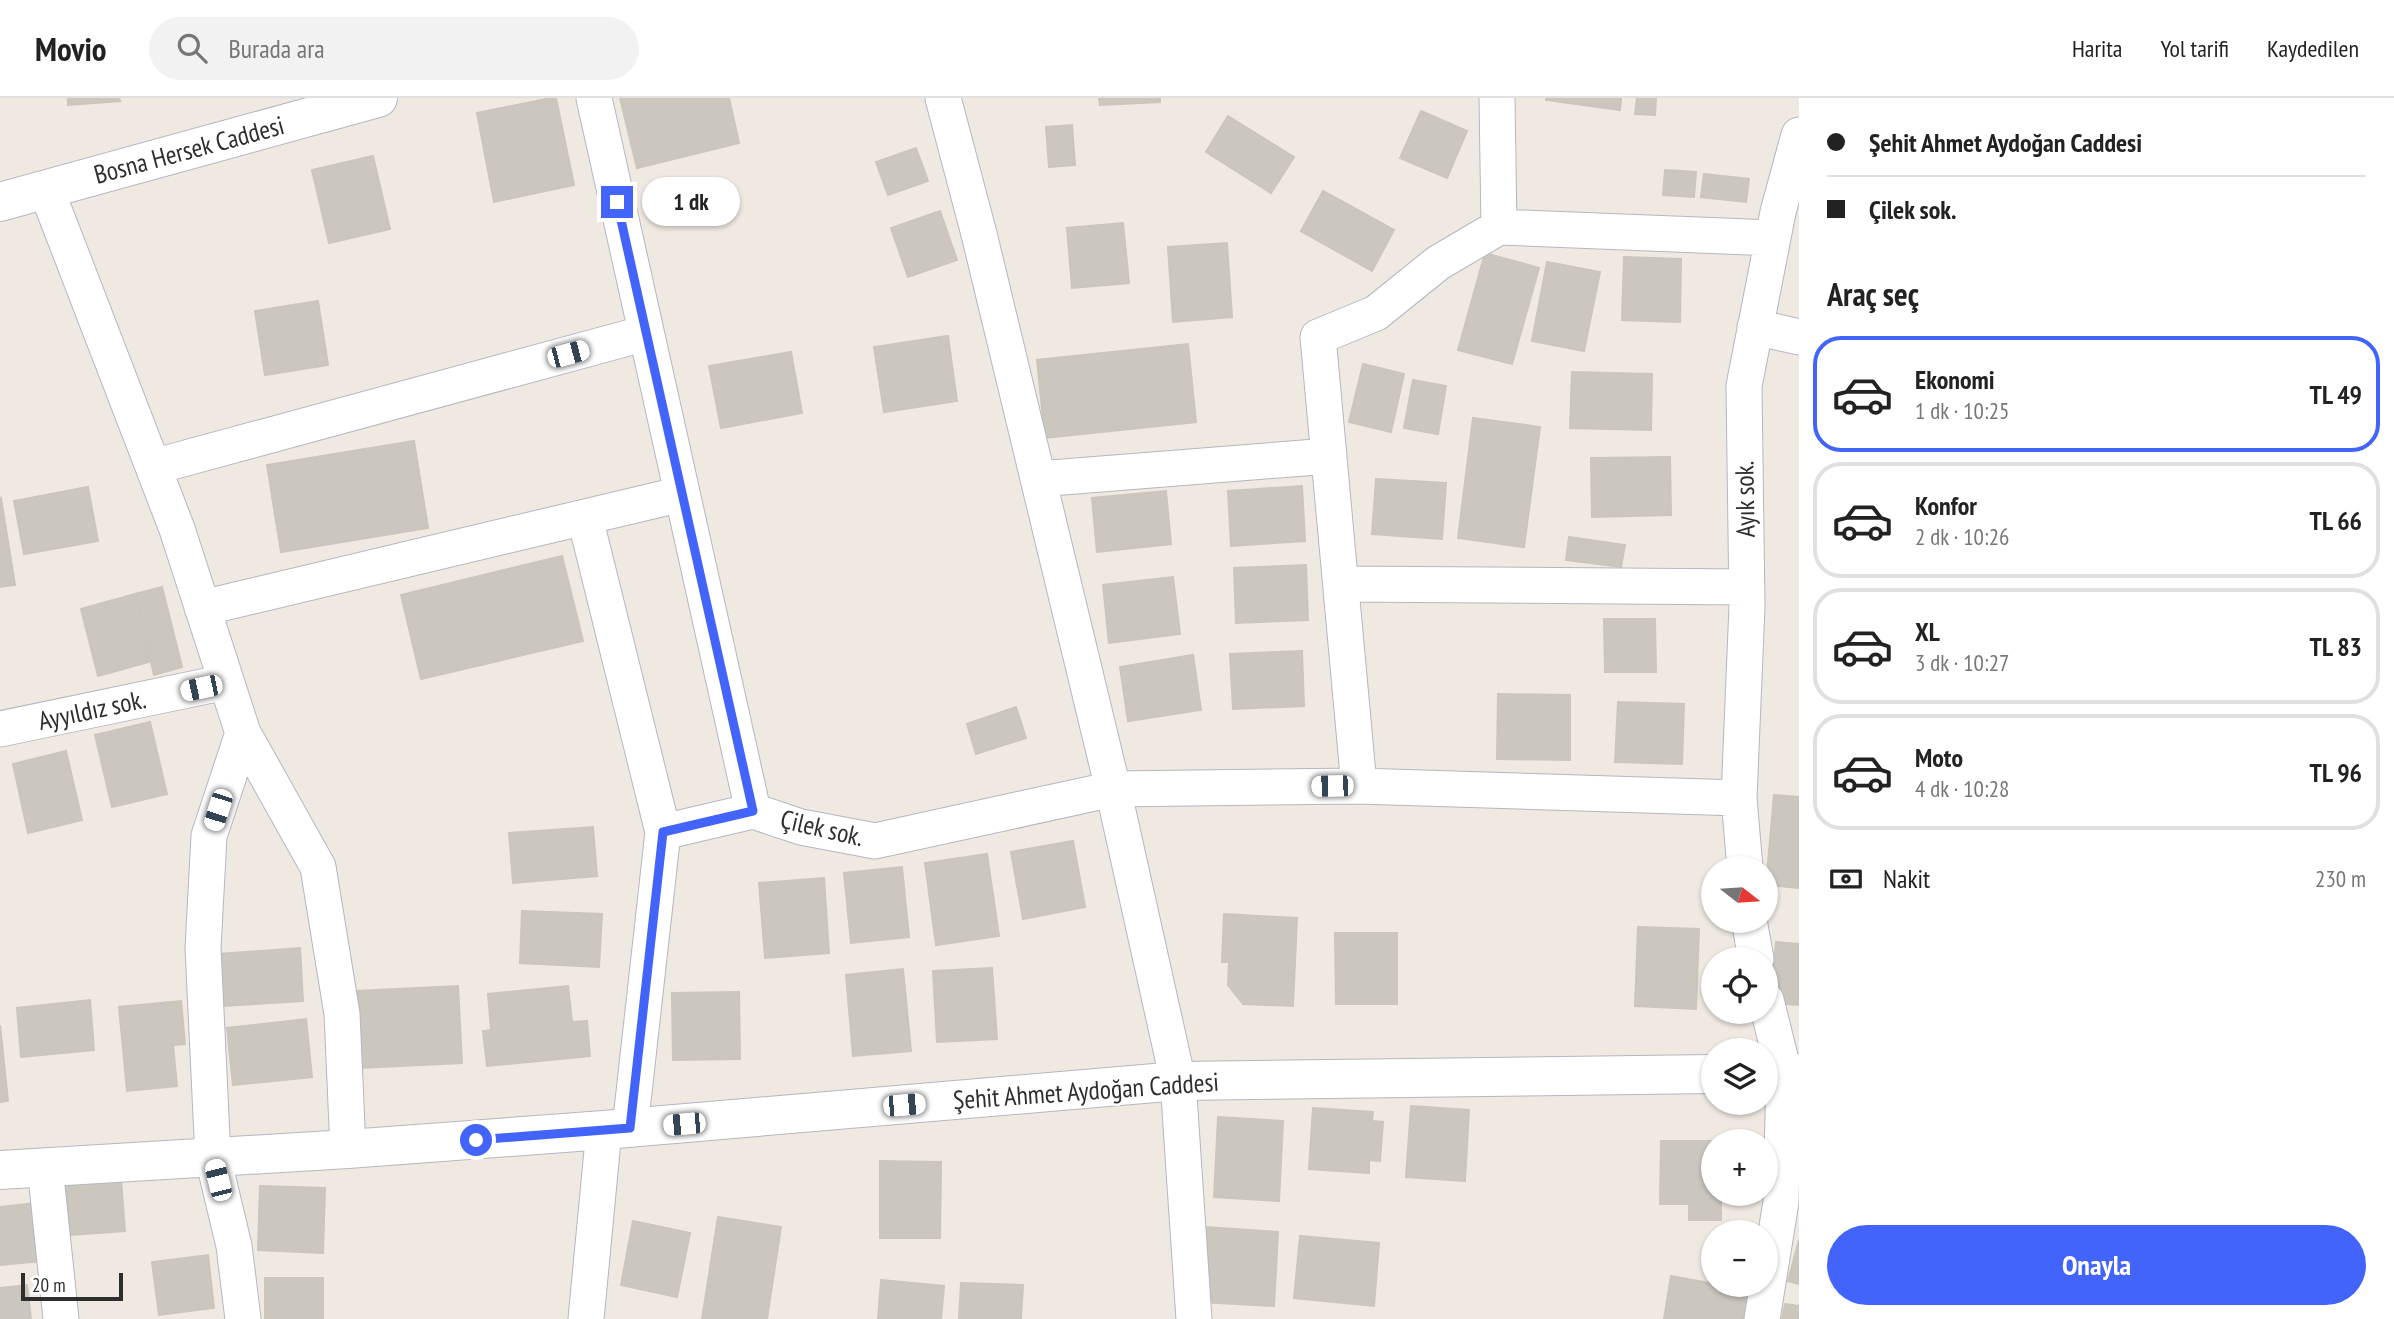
<!DOCTYPE html>
<html lang="tr">
<head>
<meta charset="utf-8">
<style>
	:root { --surface:#fff; --page:#f2f2f2; --text:#222; --muted:#767676; --line:#e0e0e0; --accent:#4264fb }
	body { margin:0; font-family:"PT Sans Narrow",sans-serif; background:var(--page); color:var(--text); height:100vh; display:flex; flex-direction:column; font-size:26px; white-space:nowrap }
	* { box-sizing:border-box; margin:0 }
	p { font-size:23px; color:var(--muted) }
	.icon { flex:none; width:38px; height:38px; fill:none; stroke:currentColor; stroke-width:2; stroke-linecap:round; stroke-linejoin:round }
	.map { position:relative; flex:1; overflow:hidden }
	.panel { display:flex; flex-direction:column; background:var(--surface); width:595px }
	.panel>* { flex:none }
	.banner { display:grid; align-content:center; height:154px; padding:0 28px; background:var(--surface) }
	.needle { width:46px; rotate:107deg }
	.tools { position:absolute; left:1701px; top:758px; display:grid; gap:14px }
	.tools a { display:grid; place-items:center; width:77px; height:77px; border-radius:50%; background:var(--surface); box-shadow:0 2px 5px #0004; font-size:35px }
	.scale { position:absolute; left:21px; bottom:18px; width:102px; box-sizing:border-box; padding-left:7px; border:4px solid #2e2e2e; border-top:0; font-size:19px; line-height:24px; white-space:nowrap; color:#2e2e2e; -webkit-text-stroke:5px #fff; paint-order:stroke }
	.end { position:absolute; width:32px; height:32px; margin:-16px; border:9px solid #4264fb; background:#fff; box-shadow:0 0 0 4px #fff }
	.from { border-radius:50% }
	.bubble { position:absolute; height:49px; border-radius:24px; background:var(--surface); box-shadow:0 2px 5px #0004; font-size:23px; font-weight:600; line-height:49px; text-align:center }
	.car { position:absolute; width:21px; height:42px; margin:-21px -10px; border-radius:9px; box-shadow:0 0 5px 2px #0007; background:linear-gradient(#fff 24%,#345 0 40%,#fff 0 76%,#345 0 86%,#fff 0) }
	.banner b { display:flex; align-items:center; gap:24px; height:66px; font-size:26px }
	.banner b+b { border-top:2px solid var(--line) }
	.banner i { width:18px; height:18px; background:var(--text) }
	ul { padding:0; list-style:none }
	li { display:flex; align-items:center; gap:21px; height:116px; margin:0 14px 10px; padding:0 14px; border:4px solid var(--line); border-radius:28px }
	li div { flex:1 }
	li b { display:block; font-size:26px }
	li em { font-style:normal; font-weight:600 }
	li.selected { border-color:var(--accent) }
	li>.icon { width:63px; height:63px; stroke-width:1.5 }
	h2 { padding:0 28px; font-size:32px; line-height:84px }
	.pay { display:flex; align-items:center; gap:18px; height:77px; padding:0 28px; font-size:26px }
	.pay p { margin-inline-start:auto }
	.primary-button { display:flex; gap:14px; margin-top:auto; padding:14px 28px }
	.primary-button a { flex:1; height:80px; border-radius:42px; background:var(--accent); color:#fff; font-size:28px; font-weight:600; line-height:80px; text-align:center }
	header { display:flex; align-items:center; gap:42px; box-sizing:border-box; height:98px; padding:0 35px; background:var(--surface); border-bottom:2px solid var(--line) }
	header strong { font-size:33px }
	nav { display:flex; gap:38px; margin-inline-start:auto; font-size:24px }
	.search { width:490px; height:63px; background:var(--page); display:flex; align-items:center; gap:18px; box-sizing:border-box; padding:0 24px; border-radius:38px; color:var(--muted); font-size:26px }
	main { display:flex; flex:1; min-height:0 }
	.map>svg:first-child { display:block }
</style>
</head>
<body>
<header>
<strong>Movio</strong>
<div class="search"><svg class="icon" aria-label="search" viewBox="0 0 24 24"><circle cx="10" cy="10" r="6"/><path d="M15 15l6 6"/></svg>Burada ara</div>
<nav><a>Harita</a><a>Yol tarifi</a><a>Kaydedilen</a></nav>
</header>
<main>
<div class="map">
<svg width="1799" height="1221" viewBox="0 0 1799 1221">
	<rect width="100%" height="100%" fill="#efe9e1"/>
	<path fill="#cbc7bf" stroke="#cbc5ba" stroke-width="2" d="M68,0H119L120,3L68,7Z
		M551,0H556L574,87L494,104L477,15Z
		M620,0H729L739,45L637,70Z
		M1099,0H1160V4L1100,7Z
		M1546,0H1621L1620,12L1546,2Z
		M1637,0H1656L1655,17L1635,16Z
		M1421,13L1467,33L1447,80L1400,60Z
		M1228,18L1294,59L1271,95L1206,54Z
		M1072,27L1075,67L1049,69L1046,29Z
		M916,50L928,83L888,97L876,64Z
		M373,58L390,131L329,145L312,72Z
		M1665,72L1696,74L1694,99L1663,97Z
		M1704,76L1749,81L1746,104L1701,99Z
		M1323,93L1394,132L1372,173L1301,133Z
		M940,113L957,162L908,179L891,130Z
		M1123,125L1129,185L1072,190L1067,130Z
		M1227,145L1232,219L1173,224L1168,149Z
		M1485,155L1539,170L1512,266L1458,252Z
		M1624,159L1681,161L1680,224L1622,222Z
		M1547,164L1600,174L1584,253L1532,243Z
		M318,203L328,267L265,277L255,213Z
		M948,238L957,303L884,314L874,249Z
		M1188,246L1196,324L1045,340L1037,262Z
		M791,254L802,315L721,330L709,268Z
		M1363,266L1404,276L1391,334L1349,324Z
		M1572,274L1652,276L1651,332L1570,330Z
		M1413,282L1446,288L1438,336L1404,330Z
		M1473,320L1540,329L1524,449L1458,440Z
		M414,343L428,430L281,454L267,367Z
		M1670,359L1671,417L1592,419L1591,360Z
		M1376,381L1446,385L1442,441L1372,436Z
		M1302,388L1305,443L1231,448L1228,393Z
		M88,389L98,443L24,456L14,403Z
		M1166,393L1171,446L1097,454L1092,400Z
		M1,400L15,487L0,489V401Z
		M1569,439L1625,447L1621,469L1566,462Z
		M562,458L583,543L421,581L401,497Z
		M1306,467L1308,522L1236,525L1234,470Z
		M1173,479L1180,536L1109,545L1103,487Z
		M162,489L182,569L154,577L135,496Z
		M135,496L152,563L98,578L81,511Z
		M1604,521H1655L1656,574H1605Z
		M1302,553L1304,608L1233,611L1230,556Z
		M1193,557L1201,612L1128,623L1120,569Z
		M1498,596L1570,597V662L1497,661Z
		M1618,604L1684,606L1682,666L1615,664Z
		M1016,609L1026,640L976,656L967,626Z
		M150,624L167,696L112,709L95,637Z
		M66,653L82,722L28,735L13,666Z
		M1774,697L1799,699V790L1766,787Z
		M593,729L597,778L513,785L509,735Z
		M1073,743L1085,809L1023,821L1011,754Z
		M987,756L999,838L936,847L925,765Z
		M902,769L909,839L851,845L844,775Z
		M824,780L829,855L765,860L759,785Z
		M522,813L602,816L599,869L520,865Z
		M1224,816L1297,820L1293,908L1243,906L1228,887L1229,864H1222Z
		M1638,829L1699,831L1696,911L1635,908Z
		M1335,835H1397V906H1336Z
		M1776,844L1799,846V907L1770,905Z
		M300,850L303,903L222,908L219,856Z
		M992,870L997,941L937,944L933,873Z
		M903,871L911,953L853,958L846,877Z
		M458,888L462,965L360,970L356,893Z
		M568,888L572,924L587,923L590,958L487,968L483,933L491,932L488,896Z
		M739,894L740,961L673,962L672,895Z
		M90,902L94,952L21,959L17,910Z
		M181,903L185,946L173,947L177,988L127,993L119,909Z
		M306,921L312,979L233,987L227,930Z
		M0,927L8,1003L0,1004Z
		M1411,1008L1469,1012L1465,1083L1406,1079Z
		M1313,1010L1373,1014L1372,1023L1383,1024L1380,1063L1369,1062V1075L1309,1071Z
		M1218,1019L1283,1023L1279,1103L1214,1099Z
		M1661,1043H1719H1713V1096H1721V1122H1689V1106H1660Z
		M880,1063L941,1064L940,1140H880Z
		M121,1082L125,1133L70,1137L66,1086Z
		M260,1088L325,1090L323,1155L258,1152Z
		M36,1105L41,1163L0,1167V1109Z
		M718,1119L781,1129L767,1221H702Z
		M633,1123L690,1135L677,1199L621,1187Z
		M1205,1129L1278,1134L1274,1208L1201,1204Z
		M1300,1138L1379,1145L1374,1208L1294,1200Z
		M1799,1142V1186L1788,1183Z
		M208,1157L214,1210L159,1217L152,1164Z
		M1671,1178L1753,1193L1748,1221H1664Z
		M265,1180H323V1221H265Z
		M881,1182L944,1188L941,1221H878Z
		M961,1185L1023,1187L1021,1221H959Z
		M27,1187L31,1221H0V1190Z
		M1785,1206L1799,1208V1221H1782Z"/>
	<g fill="none" stroke-linecap="round" stroke-linejoin="round">
		<g stroke="#b4b7c1" stroke-width="37">
			<path id="street" d="M594,0L753,713L801,729L875,743L1113,691L1359,688L1318,239L1376,215L1438,165L1499,129L1497,0
				M943,0L979,136L1113,691L1178,983L1194,1221
				M46,91L177,431L243,635L318,769L342,916L348,1051
				M1499,129L1773,140
				M1755,229L1799,239
				M153,369L646,235
				M1038,381L1329,358
				M585,420L663,734L753,713
				M1341,486L1746,489
				M202,510L682,396
				M0,631L226,584
				M243,635L209,738L203,850L213,1060L234,1148L243,1221
				M1359,688L1739,700
				M1745,770L1739,700L1747,508L1744,288L1778,114L1799,37
				M1749,822L1756,861
				M630,1030L663,734
				M45,1069L61,1221
				M586,1221L604,1032
				M1762,1221L1781,1104L1784,975L1766,902"/>
		</g>
		<g stroke="#b4b7c1" stroke-width="40">
			<path id="secondary" d="M0,104L378,0
				M1766,976L1799,975
				M0,1072L348,1051L604,1032L1178,983L1713,976"/>
		</g>
		<use href="#street" stroke="#fff" stroke-width="35"/>
		<use href="#secondary" stroke="#fff" stroke-width="38"/>
	</g>
	<g fill="none" stroke-linecap="round" stroke-linejoin="round">
		<path stroke="#4264fb" stroke-width="9" d="M476,1042L630,1030L663,734L753,713L617,104"/>
	</g>
	<g text-anchor="middle" stroke-width="5" stroke-linejoin="round" paint-order="stroke">
		<g font-size="26" fill="#2e2e2e" stroke="#fff">
			<text transform="translate(189 52) rotate(-15)" y="9">Bosna Hersek Caddesi</text>
			<text transform="translate(1745 401) rotate(-91)" y="9">Ayık sok.</text>
			<text transform="translate(92 612) rotate(-12)" y="9">Ayyıldız sok.</text>
			<text transform="translate(822 730) rotate(13)" y="9">Çilek sok.</text>
			<text transform="translate(1086 993) rotate(-4)" y="9">Şehit Ahmet Aydoğan Caddesi</text>
		</g>
	</g>
</svg>
<div class="tools">
<a><svg class="needle" viewBox="-14 -14 28 28"><path d="M0-13l5 13h-10z" fill="#e53935"/><path d="M0 13l5-13h-10z" fill="#767676"/></svg></a>
<a><svg class="icon" aria-label="locate" viewBox="0 0 24 24"><circle cx="12" cy="12" r="6"/><path d="M12 2v4M12 18v4M2 12h4M18 12h4"/></svg></a>
<a><svg class="icon" aria-label="layers" viewBox="0 0 24 24"><path d="M12 4l9 5-9 5-9-5zM3 14l9 5 9-5"/></svg></a>
<a>+</a>
<a>−</a>
</div>
<div class="scale">20 m</div>
<i class="end from" style="left:476px;top:1042px"></i>
<i class="end" style="left:617px;top:104px"></i>
<div class="bubble" style="left:642px;top:79px;width:98px">1 dk</div>
<i class="car" style="left:568px;top:256px;rotate:75deg"></i>
<i class="car" style="left:201px;top:590px;rotate:258deg"></i>
<i class="car" style="left:1332px;top:688px;rotate:269deg"></i>
<i class="car" style="left:218px;top:712px;rotate:198deg"></i>
<i class="car" style="left:904px;top:1007px;rotate:85deg"></i>
<i class="car" style="left:684px;top:1026px;rotate:265deg"></i>
<i class="car" style="left:218px;top:1082px;rotate:346deg"></i>
</div>
<section class="panel">
<div class="banner">
<b><i class="from"></i>Şehit Ahmet Aydoğan Caddesi</b>
<b><i></i>Çilek sok.</b>
</div>
<h2>Araç seç</h2>
<ul>
<li class="selected"><svg class="icon" aria-label="car" viewBox="0 0 24 24"><path d="M5 17H2v-5l4-1 3-4h7l3 4 3 1v5h-3M9 17h6M6 11h13"/><circle cx="7" cy="17" r="2"/><circle cx="17" cy="17" r="2"/></svg><div><b>Ekonomi</b><p>1 dk · 10:25</p></div><em>TL 49</em></li>
<li><svg class="icon" aria-label="car" viewBox="0 0 24 24"><path d="M5 17H2v-5l4-1 3-4h7l3 4 3 1v5h-3M9 17h6M6 11h13"/><circle cx="7" cy="17" r="2"/><circle cx="17" cy="17" r="2"/></svg><div><b>Konfor</b><p>2 dk · 10:26</p></div><em>TL 66</em></li>
<li><svg class="icon" aria-label="car" viewBox="0 0 24 24"><path d="M5 17H2v-5l4-1 3-4h7l3 4 3 1v5h-3M9 17h6M6 11h13"/><circle cx="7" cy="17" r="2"/><circle cx="17" cy="17" r="2"/></svg><div><b>XL</b><p>3 dk · 10:27</p></div><em>TL 83</em></li>
<li><svg class="icon" aria-label="car" viewBox="0 0 24 24"><path d="M5 17H2v-5l4-1 3-4h7l3 4 3 1v5h-3M9 17h6M6 11h13"/><circle cx="7" cy="17" r="2"/><circle cx="17" cy="17" r="2"/></svg><div><b>Moto</b><p>4 dk · 10:28</p></div><em>TL 96</em></li>
</ul>
<div class="pay"><svg class="icon" aria-label="cash" viewBox="0 0 24 24"><path d="M3 7h18v10H3z"/><circle cx="12" cy="12" r="2"/></svg>Nakit<p>230 m</p></div>
<div class="primary-button"><a>Onayla</a></div>
</section>
</main>
</body>
</html>
